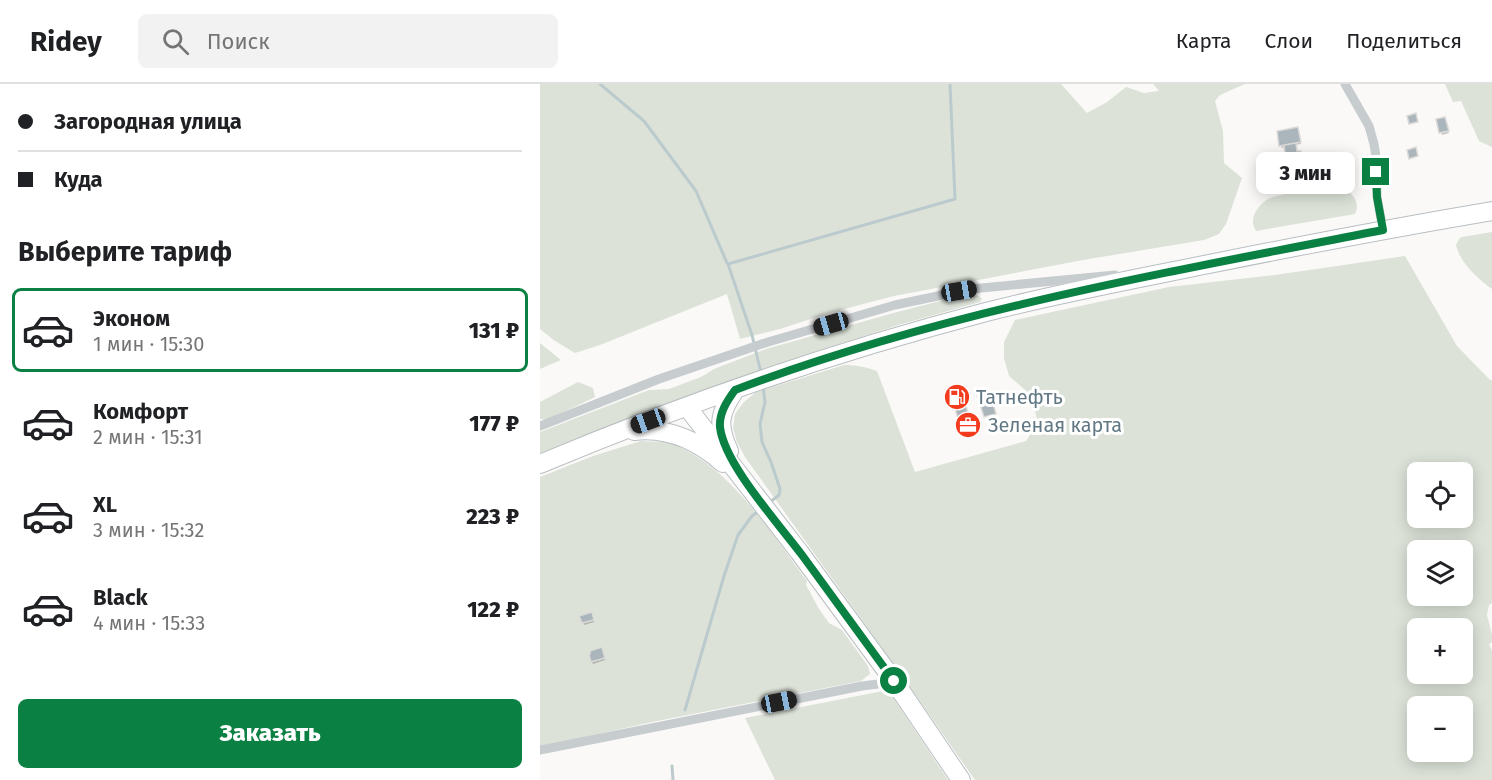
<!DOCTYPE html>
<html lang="ru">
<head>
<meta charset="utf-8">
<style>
	:root { --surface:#fff; --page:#f2f2f2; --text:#202124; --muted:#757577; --line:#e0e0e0; --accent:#0b8043 }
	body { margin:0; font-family:"Fira Sans",sans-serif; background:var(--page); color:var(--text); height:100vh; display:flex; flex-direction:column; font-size:22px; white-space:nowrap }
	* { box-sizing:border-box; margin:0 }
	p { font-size:20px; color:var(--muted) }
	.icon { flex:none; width:33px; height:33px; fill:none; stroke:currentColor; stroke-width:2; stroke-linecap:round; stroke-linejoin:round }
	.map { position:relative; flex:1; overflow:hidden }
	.drawer { display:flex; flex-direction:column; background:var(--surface); width:540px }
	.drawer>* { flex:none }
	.banner { display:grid; align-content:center; height:132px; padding:0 18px; background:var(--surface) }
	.fabs { position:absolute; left:867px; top:378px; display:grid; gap:12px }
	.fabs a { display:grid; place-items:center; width:66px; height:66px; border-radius:9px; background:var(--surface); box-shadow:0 3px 15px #0003; font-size:30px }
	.end { position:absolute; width:27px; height:27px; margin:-14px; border:8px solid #0b8043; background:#fff; box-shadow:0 0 0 3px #fff }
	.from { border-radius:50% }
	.bubble { position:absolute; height:42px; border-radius:9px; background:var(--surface); box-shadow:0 3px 15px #0003; font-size:20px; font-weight:800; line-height:42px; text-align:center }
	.car { position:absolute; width:18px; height:36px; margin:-18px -9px; border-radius:8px; box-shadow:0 0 4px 2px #0007; background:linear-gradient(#222 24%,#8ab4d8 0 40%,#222 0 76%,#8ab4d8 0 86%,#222 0) }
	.banner b { display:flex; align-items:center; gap:21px; height:57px; font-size:22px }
	.banner b+b { border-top:2px solid var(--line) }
	.banner i { width:15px; height:15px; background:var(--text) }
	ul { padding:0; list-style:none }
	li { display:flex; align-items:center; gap:18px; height:84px; margin:0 12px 9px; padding:0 6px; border:3px solid transparent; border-radius:9px }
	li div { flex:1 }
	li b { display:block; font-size:22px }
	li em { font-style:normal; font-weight:800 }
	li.on { border-color:var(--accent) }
	li>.icon { width:54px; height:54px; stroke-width:1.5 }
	h2 { padding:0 18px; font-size:27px; line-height:72px }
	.cta { display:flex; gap:12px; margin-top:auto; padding:12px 18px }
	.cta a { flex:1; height:69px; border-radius:9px; background:var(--accent); color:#fff; font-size:24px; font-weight:800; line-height:69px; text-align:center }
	header { display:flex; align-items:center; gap:36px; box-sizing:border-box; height:84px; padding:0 30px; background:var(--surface); border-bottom:2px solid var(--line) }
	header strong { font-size:28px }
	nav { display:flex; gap:33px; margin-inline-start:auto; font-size:21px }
	.search { width:420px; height:54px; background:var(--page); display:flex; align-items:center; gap:15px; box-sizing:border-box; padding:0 21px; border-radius:9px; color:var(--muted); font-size:22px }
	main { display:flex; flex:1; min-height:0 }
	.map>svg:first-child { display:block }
</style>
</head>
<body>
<header>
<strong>Ridey</strong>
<div class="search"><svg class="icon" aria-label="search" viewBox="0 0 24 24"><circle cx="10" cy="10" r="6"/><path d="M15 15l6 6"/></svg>Поиск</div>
<nav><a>Карта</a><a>Слои</a><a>Поделиться</a></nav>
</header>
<main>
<section class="drawer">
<div class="banner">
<b><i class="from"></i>Загородная улица</b>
<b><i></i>Куда</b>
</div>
<h2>Выберите тариф</h2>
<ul>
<li class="on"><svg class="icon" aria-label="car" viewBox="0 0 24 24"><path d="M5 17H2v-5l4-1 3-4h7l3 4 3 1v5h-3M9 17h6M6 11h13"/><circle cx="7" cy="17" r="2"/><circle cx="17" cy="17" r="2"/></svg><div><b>Эконом</b><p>1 мин · 15:30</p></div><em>131 ₽</em></li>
<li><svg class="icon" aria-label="car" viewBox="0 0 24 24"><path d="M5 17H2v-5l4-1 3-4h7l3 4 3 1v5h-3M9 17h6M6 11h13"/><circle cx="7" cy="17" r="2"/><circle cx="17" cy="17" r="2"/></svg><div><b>Комфорт</b><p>2 мин · 15:31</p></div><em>177 ₽</em></li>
<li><svg class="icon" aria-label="car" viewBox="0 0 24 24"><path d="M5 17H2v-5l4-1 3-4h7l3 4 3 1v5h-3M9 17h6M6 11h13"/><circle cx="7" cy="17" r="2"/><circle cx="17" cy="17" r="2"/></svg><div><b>XL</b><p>3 мин · 15:32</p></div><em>223 ₽</em></li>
<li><svg class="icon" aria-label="car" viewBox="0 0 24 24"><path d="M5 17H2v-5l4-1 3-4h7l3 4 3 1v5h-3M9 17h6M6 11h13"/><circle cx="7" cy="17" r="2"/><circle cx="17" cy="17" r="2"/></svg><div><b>Black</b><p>4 мин · 15:33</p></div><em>122 ₽</em></li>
</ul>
<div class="cta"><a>Заказать</a></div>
</section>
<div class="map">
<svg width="952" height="696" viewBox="0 0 952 696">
	<rect width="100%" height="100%" fill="#faf9f7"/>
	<path fill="#dce2d8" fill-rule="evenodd" d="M0,0H521L547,29L567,18L586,3L604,9L619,7L613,0H705L680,11L675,17L683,47L684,79L702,94L686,140L679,150L664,156L543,176L354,212L289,229L240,245L200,255L187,210L60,261L35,269L15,257L0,245Z
		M905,0H952V63L939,57L921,17L913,18Z
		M785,104C790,104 795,103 800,104C812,107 821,118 815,130L716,147C708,135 717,122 728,115C738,110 772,106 785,104Z
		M952,148V205C938,195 920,179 916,161L919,155L922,153Z
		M865,172L917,262L950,296H952V519L949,521L947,531L952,551V558L949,560L952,567V696H435L360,589L205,373L197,358L193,344L195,330L204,318L216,308L304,281C316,281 326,283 337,287L375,388L486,357L498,339L491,311L469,292L464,274V258L475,236L629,203L735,191ZM878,388H922V434H878ZM878,466H922V512H878ZM878,544H922V590H878ZM878,622H922V668H878Z
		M431,211L439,212L442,215L440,218L362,240L280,266L209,291L0,371V348L109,306L129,305L161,293L174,285L226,265L357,228L404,216Z
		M0,259L21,276L0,285Z
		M38,298L53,304L55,313L7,336L0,335V318Z
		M101,357C110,358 120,357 129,359C187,378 232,450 267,497L266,501L279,525L289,539L302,546L328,582L330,590L321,597L112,638L0,663V393L53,372Z
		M348,606L408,696H235L205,634Z"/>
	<path fill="#0003" d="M898,36L906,37L909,49L902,51Z
		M758,47L761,60L755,61L756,69H760L765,94L750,97L745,70L746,63L742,64L741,61Z
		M52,532L54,538L44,541L41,533Z
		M63,567L65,576L53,580L52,578Z"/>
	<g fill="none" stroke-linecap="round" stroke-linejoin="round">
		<path stroke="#bbcbcd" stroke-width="3" d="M60,0L104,37L156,107L187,179
			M221,289L212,251L188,180L415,115L410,0
			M223,302L225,318L220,340L222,358L231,378L240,405L239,411L230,418
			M145,626L184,492L198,451L212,432L220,426
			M132,682L133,696"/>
	</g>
	<path fill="#abb6bc" stroke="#dcdbd9" stroke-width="1.5" d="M876,29L878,38L869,40L867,32Z
		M905,33L909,47L899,49L896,35Z
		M758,43L761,58L739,62L737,47Z
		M756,59L757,67H761L765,94L748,97L743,69H745L744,61Z
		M876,63L878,72L869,75L867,66Z
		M450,307L456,330L444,333L437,311Z
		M424,315L432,343L422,347L413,319Z
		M52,528L54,536L42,539L39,532Z
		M62,563L65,574L51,578L49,571L50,570V567Z"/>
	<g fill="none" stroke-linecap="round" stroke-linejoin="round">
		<g stroke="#b9bec1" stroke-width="20">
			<path id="highway" d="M147,323L260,469L354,597L421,696
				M94,347C128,343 158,357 183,379
				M189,367C177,341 179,329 195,306
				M0,380C145,319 294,268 446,228C520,209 595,195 669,180C763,161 857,143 952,127"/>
		</g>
		<path stroke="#c7cccf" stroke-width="9" d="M805,0L829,42L834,60L836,73L837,113L843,146
			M0,342L119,295L228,258L355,221L431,205L575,191
			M0,666L322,602L354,598"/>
		<use href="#highway" stroke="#fff" stroke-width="18"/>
	</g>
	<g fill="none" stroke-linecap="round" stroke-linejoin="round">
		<path stroke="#0b8043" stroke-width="8" d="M354,597C323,555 293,513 262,471C239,440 184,380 180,343C179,329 187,317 195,306C404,227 624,189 843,146L837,113L836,88"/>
	</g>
	<defs>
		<g id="fuel-disc" transform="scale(1.35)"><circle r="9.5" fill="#f33b1e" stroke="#fff"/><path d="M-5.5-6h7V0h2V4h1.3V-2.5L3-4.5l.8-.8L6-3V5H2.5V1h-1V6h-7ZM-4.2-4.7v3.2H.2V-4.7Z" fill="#fff"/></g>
		<g id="office-disc" transform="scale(1.35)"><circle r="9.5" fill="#f33b1e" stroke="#fff"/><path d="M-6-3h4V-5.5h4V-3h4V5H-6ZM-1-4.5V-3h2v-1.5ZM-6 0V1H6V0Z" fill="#fff"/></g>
	</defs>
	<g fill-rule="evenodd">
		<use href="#fuel-disc" x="417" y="313"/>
		<use href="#office-disc" x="428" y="341"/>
	</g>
	<g text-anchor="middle" stroke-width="6" stroke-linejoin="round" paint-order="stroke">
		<g font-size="20" fill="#627985" stroke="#fff" text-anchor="start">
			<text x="436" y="320">Татнефть</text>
			<text x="448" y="348">Зеленая карта</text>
		</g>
	</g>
</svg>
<div class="fabs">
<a><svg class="icon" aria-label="locate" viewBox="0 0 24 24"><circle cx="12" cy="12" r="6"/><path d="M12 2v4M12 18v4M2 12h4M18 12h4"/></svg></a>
<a><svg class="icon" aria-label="layers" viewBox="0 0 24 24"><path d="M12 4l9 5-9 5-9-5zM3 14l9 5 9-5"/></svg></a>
<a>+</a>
<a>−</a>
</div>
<i class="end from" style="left:354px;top:597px"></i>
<i class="end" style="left:836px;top:88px"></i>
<div class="bubble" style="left:716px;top:68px;width:99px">3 мин</div>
<i class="car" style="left:419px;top:207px;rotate:80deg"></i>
<i class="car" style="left:291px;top:240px;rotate:254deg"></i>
<i class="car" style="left:108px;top:337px;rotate:250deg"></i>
<i class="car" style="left:239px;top:618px;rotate:79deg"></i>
</div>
</main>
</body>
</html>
